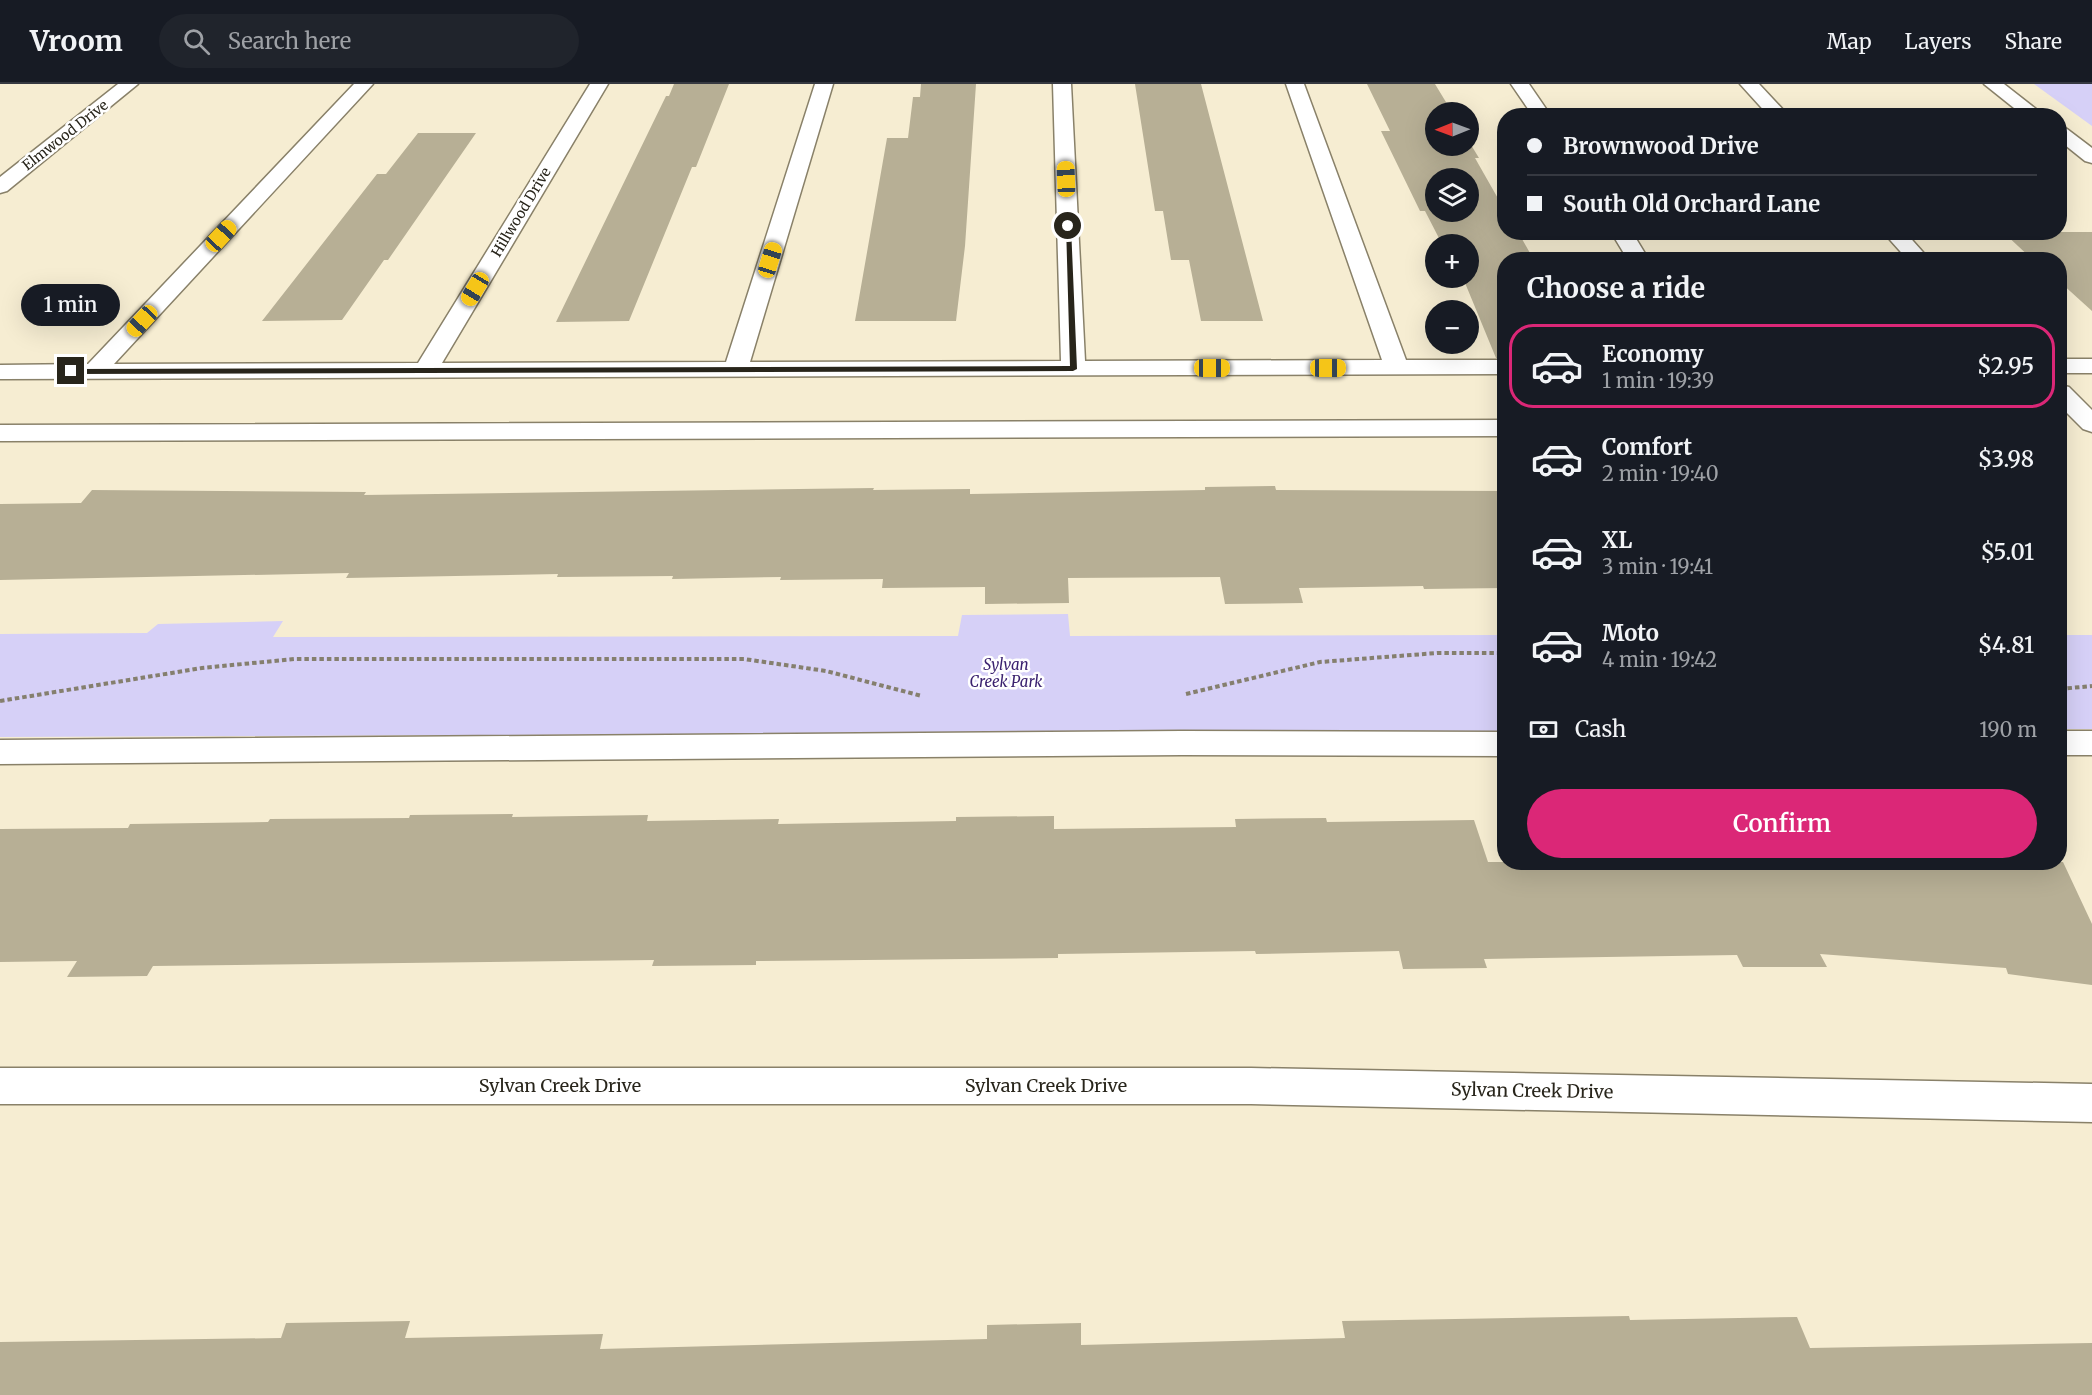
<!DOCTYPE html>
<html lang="en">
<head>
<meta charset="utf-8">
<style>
	:root { --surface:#171b24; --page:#20242c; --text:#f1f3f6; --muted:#9ea1a6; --line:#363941; --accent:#db2777 }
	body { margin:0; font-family:Merriweather,serif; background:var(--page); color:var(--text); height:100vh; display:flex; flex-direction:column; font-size:22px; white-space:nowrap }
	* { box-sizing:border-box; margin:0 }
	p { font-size:20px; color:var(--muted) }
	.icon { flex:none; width:33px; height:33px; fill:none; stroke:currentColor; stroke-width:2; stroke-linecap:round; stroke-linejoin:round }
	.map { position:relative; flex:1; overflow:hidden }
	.drawer { position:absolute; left:1497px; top:168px; width:570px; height:618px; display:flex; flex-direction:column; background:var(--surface); border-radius:24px; box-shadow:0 6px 24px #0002 }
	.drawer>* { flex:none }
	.banner { position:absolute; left:1497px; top:24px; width:570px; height:132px; border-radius:24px; box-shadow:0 6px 24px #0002; display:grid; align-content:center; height:132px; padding:0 30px; background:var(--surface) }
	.needle { width:39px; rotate:269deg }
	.controls { position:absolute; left:1425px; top:18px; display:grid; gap:12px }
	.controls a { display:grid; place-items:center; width:54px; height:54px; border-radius:50%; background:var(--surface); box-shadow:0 6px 24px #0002; font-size:30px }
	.end { position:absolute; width:27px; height:27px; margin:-14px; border:8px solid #28251b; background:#fff; box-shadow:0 0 0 3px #fff }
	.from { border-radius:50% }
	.bubble { position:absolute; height:42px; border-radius:21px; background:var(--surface); box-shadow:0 6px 24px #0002; font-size:20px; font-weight:600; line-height:42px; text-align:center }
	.car { position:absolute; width:18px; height:36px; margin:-18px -9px; border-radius:8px; box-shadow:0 0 4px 2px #0007; background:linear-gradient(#f5c518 24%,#345 0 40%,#f5c518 0 76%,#345 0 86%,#f5c518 0) }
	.banner b { display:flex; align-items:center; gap:21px; height:57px; font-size:22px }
	.banner b+b { border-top:2px solid var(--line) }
	.banner i { width:15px; height:15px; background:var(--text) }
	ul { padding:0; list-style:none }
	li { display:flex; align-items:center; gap:18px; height:84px; margin:0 12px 9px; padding:0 18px; border:3px solid transparent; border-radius:24px }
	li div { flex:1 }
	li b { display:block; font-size:22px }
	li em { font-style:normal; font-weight:600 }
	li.selected { border-color:var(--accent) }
	li>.icon { width:54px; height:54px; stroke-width:1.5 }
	h2 { padding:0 30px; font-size:27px; line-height:72px }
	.pay { display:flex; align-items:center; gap:15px; height:66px; padding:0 30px; font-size:22px }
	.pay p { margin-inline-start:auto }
	.action { display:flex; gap:12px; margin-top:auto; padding:12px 30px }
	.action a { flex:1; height:69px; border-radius:36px; background:var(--accent); color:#fff; font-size:24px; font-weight:600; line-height:69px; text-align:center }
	header { display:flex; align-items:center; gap:36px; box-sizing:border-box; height:84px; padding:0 30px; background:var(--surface); border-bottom:2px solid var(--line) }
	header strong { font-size:28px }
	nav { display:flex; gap:33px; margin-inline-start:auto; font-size:21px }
	.search { width:420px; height:54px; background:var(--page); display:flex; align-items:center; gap:15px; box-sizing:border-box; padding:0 21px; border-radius:33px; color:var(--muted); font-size:22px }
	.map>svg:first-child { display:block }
</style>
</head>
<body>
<header>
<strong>Vroom</strong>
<div class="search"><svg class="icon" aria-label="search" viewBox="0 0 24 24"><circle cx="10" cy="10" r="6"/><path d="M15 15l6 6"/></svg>Search here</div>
<nav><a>Map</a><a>Layers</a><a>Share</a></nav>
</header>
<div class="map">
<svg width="2092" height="1311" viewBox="0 0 2092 1311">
	<rect width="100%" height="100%" fill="#f6edd2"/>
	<path fill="#d6d0f7" d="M2034,0H2092V42Z
		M1068,530L1070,552L1504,551V647L0,653V550L147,549L158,540L283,537L273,553L958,552L962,531Z
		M2060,551H2092V645H2060Z"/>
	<path fill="#b7af95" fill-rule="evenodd" d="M674,0H729L696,83H692L629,237L556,238L666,12H669Z
		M921,0H976L965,162L956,237H855L887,54H908L913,13H920Z
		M1135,0H1201L1263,237H1201L1189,176H1171L1163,127H1155Z
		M1367,0H1435L1452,28H1436V62H1468V56L1479,74H1475L1504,125V148H1518L1534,176H1504V274H1496L1463,194H1468V160H1442L1425,127H1420L1381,47H1390ZM1436,94H1468V128H1436Z
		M418,49H476L388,176H384L342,236L262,237L377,90H386Z
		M2003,148H2092V227L2060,198V176H2033Z
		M1275,402L1276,406L1504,407V504L1424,505L1423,502L1299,504L1303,519L1225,520L1220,493L1068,494L1069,519L985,520V503L882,504L883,495L780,496L781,493L672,495L673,492L557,493L558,490L346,494L349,489L0,496V420L81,419L92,406L366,408L364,411L874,404L873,406L970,405V410L1205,406V403Z
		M513,730L512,733L648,731L647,737L779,735L778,740L956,737V733L1054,732V745L1236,743L1235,735L1326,734L1327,738L1474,736L1488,778H2063L2092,840V901L2008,890L2006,884L1820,870L1827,883H1743L1737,871L1484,875L1487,884L1403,885L1399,867L1256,870L1255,867L1058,870V874L756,877V881L652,882L654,876L153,882L147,892L67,893L77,877L0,878V745L128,744L130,740L268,738L270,735L409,734L410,731Z
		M1629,1232L1630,1236L1797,1233L1810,1264L2092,1259V1311H0V1258L281,1254L286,1239L410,1237L405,1254L603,1250L600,1265L987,1255V1241L1081,1239V1261L1345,1254L1342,1237Z"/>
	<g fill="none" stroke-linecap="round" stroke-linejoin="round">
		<g stroke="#898169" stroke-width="3">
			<path id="minor" d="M118,0H138L7,107L0,109V93Z
				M354,0H373L114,280L418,279L590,0H608L442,279L726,278L815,0H833L750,278L1061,277L1053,0H1071L1085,277L1382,276L1286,0H1304L1406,276H1504V290L0,295V281L88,280Z
				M1511,0H1529L1551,32H1533Z
				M1740,0H1759L1789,32H1769Z
				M1984,0H2004L2045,32H2024Z
				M2060,43L2067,45L2092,64V79L2085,77L2060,57Z
				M1611,148H1632L1649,176H1628Z
				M1883,148H1905L1930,176H1908Z
				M2060,275H2092V289H2060Z
				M2060,301L2069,303L2092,326V348L2083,345L2060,322Z
				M1504,336V352L0,357V341Z
				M1182,647L1504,648V672L1182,671L0,680V656Z
				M2060,647H2092V671H2060Z
				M0,984H1251L2092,1000V1038L1251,1020H0Z"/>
		</g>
		<path stroke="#857f6e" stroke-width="4" stroke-dasharray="4.5 3" stroke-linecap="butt" d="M2060,605L2092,602
			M1186,610L1320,578L1437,569H1504
			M0,617L202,584L294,575H744L826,587L922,612"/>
		<use href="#minor" fill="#fff" fill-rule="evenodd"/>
	</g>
	<path fill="#28251b" d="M1066,141L1071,142L1077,285L1073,287L71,290L68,287L71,285L1070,282Z"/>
	<g text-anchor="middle" stroke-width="5" stroke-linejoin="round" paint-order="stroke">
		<g font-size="14" fill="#28251b" stroke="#fff">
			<text transform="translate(65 51) rotate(-38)" y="5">Elmwood Drive</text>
			<text transform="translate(521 128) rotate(-59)" y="5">Hillwood Drive</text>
		</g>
		<g font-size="15" font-style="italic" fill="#3a216f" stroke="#fff">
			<text x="1006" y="586">Sylvan<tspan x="1006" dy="17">Creek Park</tspan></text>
		</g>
		<g font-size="18" fill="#28251b" stroke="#fff">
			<text x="560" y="1008">Sylvan Creek Drive</text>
			<text x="1046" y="1008">Sylvan Creek Drive</text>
			<text transform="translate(1532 1007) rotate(1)" y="6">Sylvan Creek Drive</text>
		</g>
	</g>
</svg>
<div class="controls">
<a><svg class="needle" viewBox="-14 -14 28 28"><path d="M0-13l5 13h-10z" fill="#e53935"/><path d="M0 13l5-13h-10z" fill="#9ea1a6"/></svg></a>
<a><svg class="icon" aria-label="layers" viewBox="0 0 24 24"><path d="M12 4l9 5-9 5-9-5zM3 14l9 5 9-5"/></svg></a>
<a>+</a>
<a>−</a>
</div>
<i class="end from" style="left:1068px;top:142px"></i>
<i class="end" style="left:71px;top:287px"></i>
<div class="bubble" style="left:21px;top:200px;width:99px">1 min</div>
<i class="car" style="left:1066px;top:95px;rotate:358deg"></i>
<i class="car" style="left:221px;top:152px;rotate:43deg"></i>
<i class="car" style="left:770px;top:176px;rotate:17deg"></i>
<i class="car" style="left:475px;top:205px;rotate:211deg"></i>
<i class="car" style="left:142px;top:237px;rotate:223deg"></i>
<i class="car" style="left:1212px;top:284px;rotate:90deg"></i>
<i class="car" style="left:1328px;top:284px;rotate:90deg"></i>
<div class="banner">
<b><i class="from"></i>Brownwood Drive</b>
<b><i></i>South Old Orchard Lane</b>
</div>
<section class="drawer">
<h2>Choose a ride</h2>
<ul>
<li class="selected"><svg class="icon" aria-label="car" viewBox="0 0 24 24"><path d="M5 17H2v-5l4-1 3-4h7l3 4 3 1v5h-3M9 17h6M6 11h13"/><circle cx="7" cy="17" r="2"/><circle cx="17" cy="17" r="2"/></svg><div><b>Economy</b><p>1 min · 19:39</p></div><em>$2.95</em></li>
<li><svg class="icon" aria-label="car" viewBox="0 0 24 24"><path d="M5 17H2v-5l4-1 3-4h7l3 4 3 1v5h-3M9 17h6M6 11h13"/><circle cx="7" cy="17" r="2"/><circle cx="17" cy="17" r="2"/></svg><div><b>Comfort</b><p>2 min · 19:40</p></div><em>$3.98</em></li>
<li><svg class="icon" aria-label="car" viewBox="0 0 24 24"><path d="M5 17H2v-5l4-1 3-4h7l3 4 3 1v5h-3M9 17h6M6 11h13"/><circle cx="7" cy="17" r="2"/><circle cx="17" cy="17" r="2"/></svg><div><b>XL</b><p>3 min · 19:41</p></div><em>$5.01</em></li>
<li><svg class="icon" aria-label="car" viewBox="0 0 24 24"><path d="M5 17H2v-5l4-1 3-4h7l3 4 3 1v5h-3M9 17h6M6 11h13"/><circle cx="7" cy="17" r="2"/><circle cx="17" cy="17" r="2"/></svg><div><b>Moto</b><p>4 min · 19:42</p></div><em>$4.81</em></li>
</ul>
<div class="pay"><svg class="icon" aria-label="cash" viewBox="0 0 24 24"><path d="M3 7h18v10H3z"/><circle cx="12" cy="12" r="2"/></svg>Cash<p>190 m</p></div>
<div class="action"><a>Confirm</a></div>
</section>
</div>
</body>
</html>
